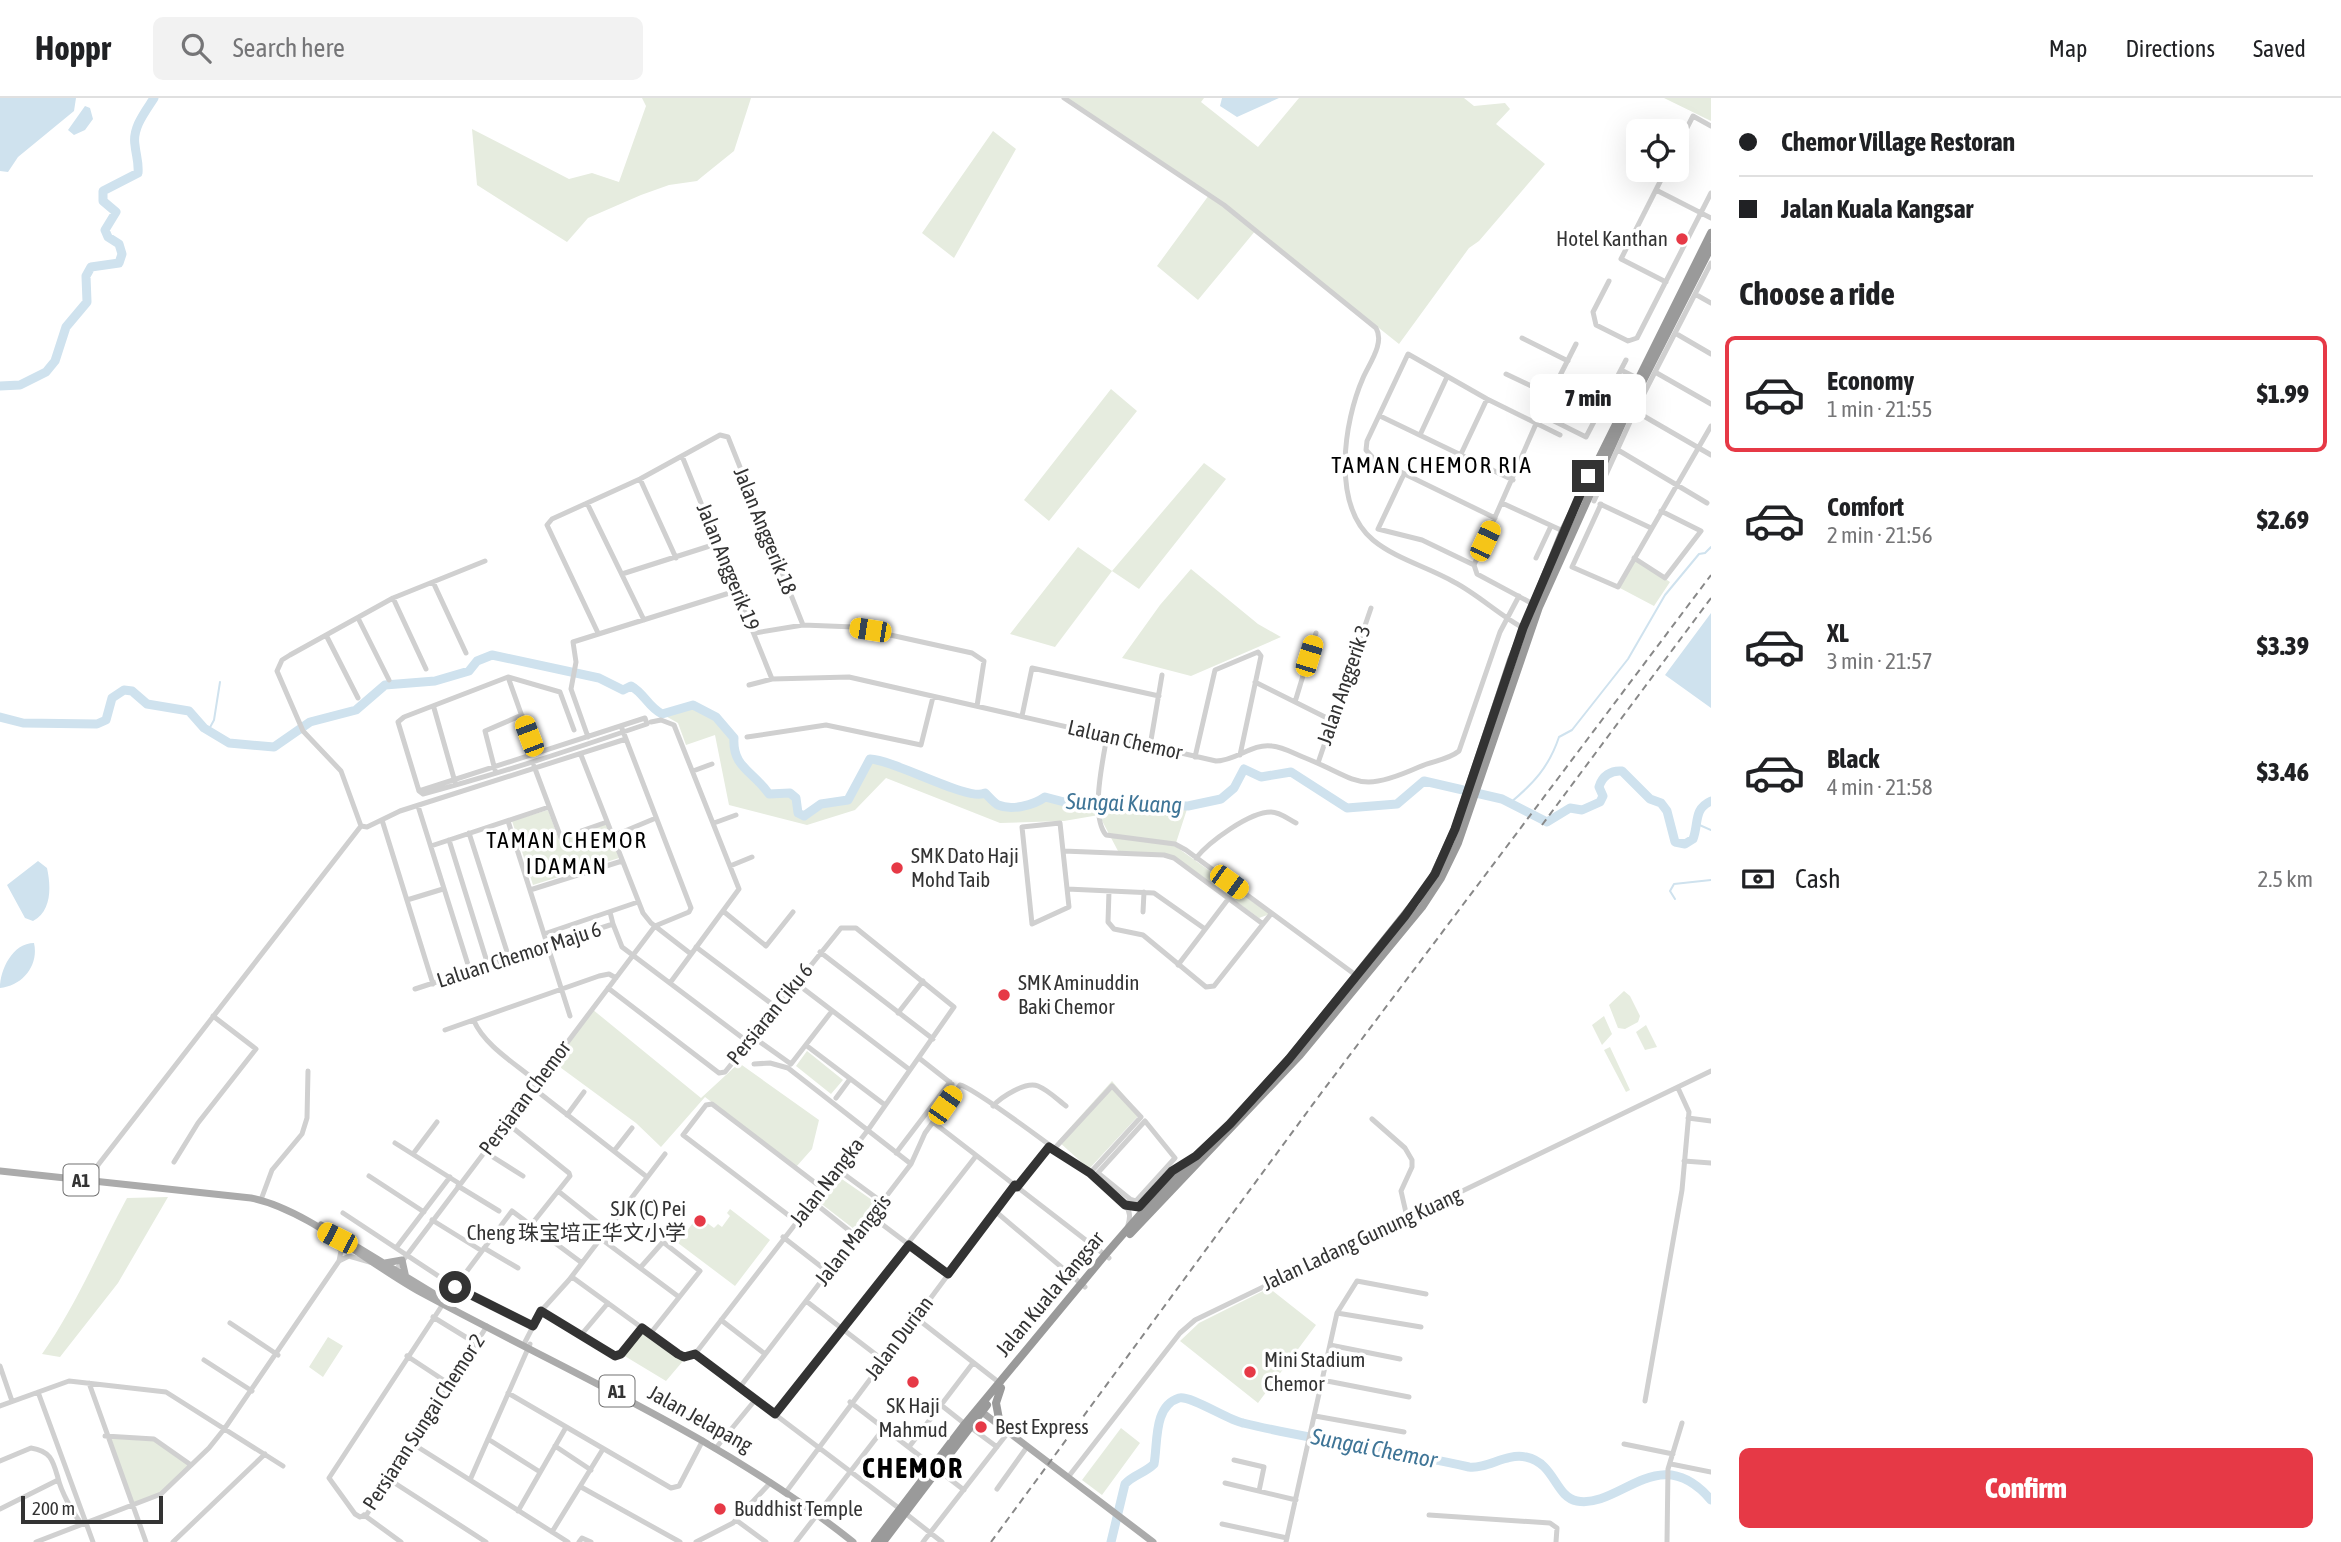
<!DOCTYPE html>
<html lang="en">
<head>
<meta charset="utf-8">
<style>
	:root { --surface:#fff; --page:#f2f2f2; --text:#202124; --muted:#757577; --line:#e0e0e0; --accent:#e63946 }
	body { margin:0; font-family:"Asap Condensed","Noto Sans SC",sans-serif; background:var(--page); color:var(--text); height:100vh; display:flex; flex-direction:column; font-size:26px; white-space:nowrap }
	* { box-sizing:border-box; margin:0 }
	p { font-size:23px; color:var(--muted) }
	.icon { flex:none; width:38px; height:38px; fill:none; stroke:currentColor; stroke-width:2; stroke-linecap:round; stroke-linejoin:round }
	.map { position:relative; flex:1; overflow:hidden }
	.details { display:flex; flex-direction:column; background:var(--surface); width:630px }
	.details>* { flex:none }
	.guide { display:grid; align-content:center; height:154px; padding:0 28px; background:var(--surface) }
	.fabs { position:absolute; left:1626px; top:21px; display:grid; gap:14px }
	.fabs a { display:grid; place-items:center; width:63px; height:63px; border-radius:10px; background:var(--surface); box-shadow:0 7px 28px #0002; font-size:35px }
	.scale { position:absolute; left:21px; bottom:18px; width:142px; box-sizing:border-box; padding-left:7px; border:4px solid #333; border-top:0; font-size:19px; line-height:24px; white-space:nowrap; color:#333; -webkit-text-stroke:5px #fff; paint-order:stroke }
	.end { position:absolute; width:32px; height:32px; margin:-16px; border:9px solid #333; background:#fff; box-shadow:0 0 0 4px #fff }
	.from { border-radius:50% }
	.bubble { position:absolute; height:49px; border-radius:10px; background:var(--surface); box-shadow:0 7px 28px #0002; font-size:23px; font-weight:800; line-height:49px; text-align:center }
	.car { position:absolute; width:21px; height:42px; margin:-21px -10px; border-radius:9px; box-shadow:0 0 5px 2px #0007; background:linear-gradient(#f5c518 24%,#345 0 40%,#f5c518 0 76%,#345 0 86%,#f5c518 0) }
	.guide b { display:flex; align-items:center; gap:24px; height:66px; font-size:26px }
	.guide b+b { border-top:2px solid var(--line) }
	.guide i { width:18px; height:18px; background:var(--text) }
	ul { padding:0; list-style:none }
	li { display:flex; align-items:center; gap:21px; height:116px; margin:0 14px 10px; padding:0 14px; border:4px solid transparent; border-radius:10px }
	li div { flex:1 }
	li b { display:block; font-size:26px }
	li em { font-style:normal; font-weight:800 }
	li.on { border-color:var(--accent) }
	li>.icon { width:63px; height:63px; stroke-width:1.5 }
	h2 { padding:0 28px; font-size:32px; line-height:84px }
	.pay { display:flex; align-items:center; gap:18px; height:77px; padding:0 28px; font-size:26px }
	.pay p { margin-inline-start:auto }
	.action { display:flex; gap:14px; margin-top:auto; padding:14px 28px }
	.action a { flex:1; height:80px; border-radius:10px; background:var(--accent); color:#fff; font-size:28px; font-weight:800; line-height:80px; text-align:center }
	header { display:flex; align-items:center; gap:42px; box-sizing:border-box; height:98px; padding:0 35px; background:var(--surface); border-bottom:2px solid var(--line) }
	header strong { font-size:33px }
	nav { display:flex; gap:38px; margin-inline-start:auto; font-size:24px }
	.search { width:490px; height:63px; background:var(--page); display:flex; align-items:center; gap:18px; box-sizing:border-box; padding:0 24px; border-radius:10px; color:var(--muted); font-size:26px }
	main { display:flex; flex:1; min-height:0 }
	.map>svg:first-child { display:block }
</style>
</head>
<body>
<header>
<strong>Hoppr</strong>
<div class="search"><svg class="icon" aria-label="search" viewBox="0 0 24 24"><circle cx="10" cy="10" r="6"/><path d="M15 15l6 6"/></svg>Search here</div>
<nav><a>Map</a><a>Directions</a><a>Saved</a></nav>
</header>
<main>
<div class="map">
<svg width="1711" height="1444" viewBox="0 0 1711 1444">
	<rect width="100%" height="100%" fill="#fff"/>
	<path fill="#e6ecdf" d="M642,0H751L734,53L703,78L697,83L669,87L641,97L588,120L567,144L477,87L472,31L569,81L592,75L619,84L646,8Z
		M1065,0H1204L1201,4L1258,49L1299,0H1464L1474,8L1505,5L1510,11L1496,26L1545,66L1479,143L1469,150L1399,246L1256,132L1198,202L1157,168L1209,97Z
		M1664,0H1711V23Z
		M993,33L1016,51L954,160L922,135Z
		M1111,291L1137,313L1049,423L1024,402Z
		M1204,365L1226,381L1139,491L1112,473L1055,549L1010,536L1078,449L1112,473Z
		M1634,460L1670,484L1654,508L1618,489Z
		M1191,471L1258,526L1281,539L1191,578L1122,560L1160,507Z
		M693,607L708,613L734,640C732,669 753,673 769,696L790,695L796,700L798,715L804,718L821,706L848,702L870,661C895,662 969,704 985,695L997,707L1033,706L1045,699L1068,705L1188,708L1175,748L1270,816L1259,820L1175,759L1118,753L1099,717L1064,723L1000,725L886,680L855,712L807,727L729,707L715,637L686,647L678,625L662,616Z
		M548,712L559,742L607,726L619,760L533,787L512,723Z
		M1624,893L1630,898L1640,918L1638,924L1625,931L1618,930L1609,907Z
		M592,911L701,1000L739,965L819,1022L812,1051L796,1069L705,999L661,1049L636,1025L553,964Z
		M1604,918L1612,936L1602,947L1592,927Z
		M1646,927L1657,949L1645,952L1636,934Z
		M1610,949L1630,992L1626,994L1604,952Z
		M807,953L843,982L831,996L796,968Z
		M1112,983L1140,1016L1089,1071L1058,1043Z
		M836,1077L875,1104L854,1131L819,1104V1099Z
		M168,1099L118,1185L60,1259L42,1256C76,1208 99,1152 127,1100Z
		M730,1111L770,1142L735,1188L678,1145L698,1118L714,1130L718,1126L722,1129L730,1118L727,1115Z
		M1269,1190L1316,1227L1258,1305L1180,1243L1199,1225Z
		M642,1235L683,1263L666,1283L623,1257Z
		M328,1239L343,1248L323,1279L309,1269Z
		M1121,1330L1140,1345L1102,1397L1082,1382Z
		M108,1339L154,1341L192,1367L159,1399L134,1408Z"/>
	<path fill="#cfe2ee" d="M0,0H76L74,13L18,59L8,74L0,73Z
		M1222,0H1279L1237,19L1220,8Z
		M85,8L90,10L93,21L85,32L74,37L68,32Z
		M1711,515V610L1665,577Z
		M38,763L47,770C51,788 52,813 33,823L25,820L7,787Z
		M34,845C39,867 23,888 0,890C0,871 13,845 34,845Z"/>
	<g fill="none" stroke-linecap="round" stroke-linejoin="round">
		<path stroke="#cfe2ee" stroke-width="2" d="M208,633L214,622L220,584
			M1510,705C1533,686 1549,669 1559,639L1572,632L1628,561L1665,497L1699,456L1705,455L1711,449
			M1695,725L1711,732
			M1675,801L1670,793L1674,786L1711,782"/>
		<path stroke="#cfe2ee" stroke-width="9" d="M0,288L20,287L46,274L55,263L66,229L87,204L86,178L91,169L119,165L122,156L119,146L108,139L105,132L116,114L103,103V93L138,75C139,64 136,58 135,47C132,30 145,14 154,0
			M0,619L23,625L97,626L106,622L112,600L124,592L132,593L147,606L189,613L204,630L229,645L274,649L310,624L356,612L385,587L435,583L469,573L477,563L492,557L599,580L623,592L631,588C644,595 648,609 662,616L693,607L716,619L734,640C732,669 753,673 769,696L790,695L796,700L798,715L804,718L821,706L848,702L870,661C895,662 969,704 985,695C989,699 994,705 998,707C1012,713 1034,707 1045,699L1068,705L1188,708L1221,701L1234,690L1244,671L1261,679L1291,674L1347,710L1397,706L1424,683L1502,701L1547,724L1570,710L1582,712L1600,704L1603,698L1599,689C1602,678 1611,672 1622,673L1650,701L1661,705L1667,713L1675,744L1685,746L1693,741C1699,726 1693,711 1711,703
			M1111,1444L1125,1386C1133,1377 1145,1375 1154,1366C1158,1346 1153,1308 1179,1300C1190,1297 1228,1322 1243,1325C1317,1343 1394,1352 1469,1369C1488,1371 1505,1355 1526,1359C1555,1365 1555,1399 1577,1403C1620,1411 1659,1341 1711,1402"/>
		<path stroke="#d0d0d0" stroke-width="5" d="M1064,0L1224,107L1376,230C1385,245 1369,266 1363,280C1344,323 1331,407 1373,442C1396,461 1428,469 1454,484C1479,497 1500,518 1525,531
			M1676,51L1693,18L1711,28
			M1656,92L1711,120
			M1609,183L1593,214L1596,227L1628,243L1637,240L1711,95
			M1666,184L1621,161L1666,72
			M1695,196L1711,205
			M1675,235L1711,256
			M1522,240L1568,263
			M1621,272L1637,280
			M1655,274L1711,306
			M1506,276L1550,297
			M1635,313L1711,357
			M1540,316L1586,339L1626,262
			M1380,318L1513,382
			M1420,337L1447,279
			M1618,352L1707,405
			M1461,356L1487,301
			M682,358L772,581
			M1404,376L1378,431L1422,442L1474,467
			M640,381L676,460
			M1594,403L1635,313L1711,165
			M587,405L644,522
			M1502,405L1563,433
			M1600,406L1651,430
			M1601,406L1572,469L1618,489L1711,328
			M1495,420L1374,361L1366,352L1367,343L1408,256L1487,301L1560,337
			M1536,460L1551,428
			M1634,460L1665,480L1701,433L1661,413
			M1474,467L1539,319L1576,246
			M1474,467L1477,476L1533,506
			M622,476L719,445
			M433,484L466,555
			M393,500L426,571
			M358,520L389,582
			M598,535L547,427L552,421L640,381L720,337L728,339L803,527
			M755,535L803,527L854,529L972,555L984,563L977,608
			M326,537L358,600
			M508,579L529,638
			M1255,584L1333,623
			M749,587L772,581L849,579L1216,663C1236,663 1252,645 1272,648C1283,649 1293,655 1303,659C1359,681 1356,697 1419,669C1432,663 1448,662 1459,653L1500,534L1519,498
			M1295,604L1316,535
			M434,610L455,684
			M1022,618L1032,570L1159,598
			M645,620L647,626C573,651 499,676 423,696L419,693Z
			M651,624L661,622L674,627L739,791L670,885
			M1107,638C1103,662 1090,718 1106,737L1175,746L1186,752L1357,878
			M588,639L571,591L576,564L573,544L739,492
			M747,639L826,627L921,647L933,599
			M1150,648L1162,577
			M581,657L643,815L651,825L691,856
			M1195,659L1215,572L1258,554L1261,558L1240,657
			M1318,665L1371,510
			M534,668L561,740L607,724
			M495,672L485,633L522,617
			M693,673L712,666
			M419,693L398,624L404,619L508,579L560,594L574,632
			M418,708L470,873
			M382,722L433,886
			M508,723L570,918
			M714,725L736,717
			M1060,725L1069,809L1032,826L1022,729Z
			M361,728L341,673L303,633L277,573L282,562L290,557L393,500L485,463
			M469,735L509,860
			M613,738L656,720
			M449,742L488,867
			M431,748L549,709
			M1063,753L1164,757L1174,760L1263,826L1271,816
			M1196,760C1209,744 1249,714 1271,714C1280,714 1288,721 1296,725
			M730,768L752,759
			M1067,791L1154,795L1205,831
			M530,792L622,763
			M1109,793L1108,824L1114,831L1143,837L1206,889L1214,888L1263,826
			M407,802L443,791
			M723,813L766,848L793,814
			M1143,814L1144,794
			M613,826L622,849L748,944
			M544,836L638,804
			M696,849L776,909
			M820,854L933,941
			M1178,867L1229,800
			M796,885L910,972
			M608,890L719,975L725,974L841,830H856L954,909L868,1032L695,1256
			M415,891L613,826L610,814
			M898,915L923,883
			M474,923C485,948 516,966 537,984
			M445,932L599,878L609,876L616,880
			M753,939L791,966L832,913
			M807,948L885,1007
			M919,960L952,986
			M754,966L770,965L788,970L911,1066
			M533,990L647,1079
			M836,1000L850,981
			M993,1008C1001,999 1026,983 1038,988C1048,992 1058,1002 1066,1008
			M567,1017L584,994
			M1688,1020L1711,1023
			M1372,1021L1405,1050L1412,1062V1069L1401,1093L1407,1119
			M933,1024L1109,1160
			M508,1026L569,1075L570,1078L531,1127
			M395,1045L460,1086
			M1054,1051L1112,988L1141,1019L1090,1075
			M614,1053L632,1030
			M485,1054L523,1078
			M896,1055L950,984
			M413,1056L437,1024
			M1684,1063L1711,1065
			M174,1064L198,1025L256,951L213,918
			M837,1071L882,1104
			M1098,1075L1130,1101
			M369,1078L424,1114
			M1094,1079L1145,1023L1175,1060L1136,1103L1130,1101L1126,1107
			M93,1084L98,1067L361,728L367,729L400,713L626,641
			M458,1088L499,1113
			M1017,1089L1049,1049
			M558,1093L607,1132
			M262,1099L272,1072L302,1036L307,1020L308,973
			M812,1103L856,1138
			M1126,1107L1139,1109L1172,1073L1189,1061
			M995,1113L1085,1189
			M343,1115L455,1189L533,1228
			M871,1118L948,1176
			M432,1122L482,1153
			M796,1123L683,1037L706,1007L712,1006L822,1090
			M783,1139L828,1174
			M600,1140L679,1199
			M396,1150L450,1079
			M484,1150L518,1170
			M339,1163L349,1158L373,1165
			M640,1170L663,1144L700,1173L650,1236
			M395,1173L655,828L689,814L691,810L621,628
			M572,1179L678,1256L688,1259L695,1256
			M455,1189L512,1113L582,1165
			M806,1203L883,1262
			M443,1206L329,1380L355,1416L360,1419L367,1416L487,1228
			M541,1213L615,1258L621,1256L642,1230
			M1337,1215L1421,1229
			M433,1219L477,1246
			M915,1219L1001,1286
			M721,1222L765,1256
			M230,1225L278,1257
			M581,1237L608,1205
			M524,1246L541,1213L569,1182L665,1056
			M1330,1247L1400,1261
			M695,1256L900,1411
			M407,1258L451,1287
			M204,1262L252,1293
			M0,1268L12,1303
			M1322,1282L1409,1299
			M89,1285L146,1444
			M740,1289L911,1066L925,1035L960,987C974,989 1111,1091 1125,1107C1131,1114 1130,1120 1128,1127
			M38,1294L93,1444
			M508,1295L671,1390L679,1388L703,1342
			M1645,1303L1682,1092L1689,1014L1678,990
			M850,1304L933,1368
			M941,1307L965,1326
			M0,1308L69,1283L166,1294L283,1368
			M775,1316L976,1058
			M1315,1318L1404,1334
			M970,1329L997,1349
			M105,1338L154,1341L191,1367
			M488,1341L540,1374
			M413,1346L568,1444
			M1624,1346L1673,1356
			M555,1348L591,1372
			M909,1349L973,1265
			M715,1351L756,1301
			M1234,1362L1264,1369L1259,1393
			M0,1363L31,1350C51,1353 53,1363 58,1380C61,1393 72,1414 81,1425
			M1671,1366L1711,1374
			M938,1372L964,1392
			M1069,1378L1180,1235L1195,1222L1711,973
			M390,1382L486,1444
			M470,1382L530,1246
			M1225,1385L1296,1402
			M581,1389L680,1444
			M997,1391L1027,1349
			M786,1394L1015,1087
			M0,1411L58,1382
			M518,1413L565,1331
			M905,1415L942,1444
			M364,1417L401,1444
			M1429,1417L1550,1425L1557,1430L1556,1444
			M736,1422L766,1444
			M1222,1426L1287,1440
			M552,1434L603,1351
			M36,1444L161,1396L209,1350L225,1330L339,1163L341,1153L328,1137
			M173,1444L265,1356
			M579,1444L582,1440L591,1444
			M696,1444L733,1425L771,1384
			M796,1444L884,1330
			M923,1444L1010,1332
			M1286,1444L1337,1215L1357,1183L1426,1196
			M1667,1444L1668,1371L1682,1325"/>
		<path stroke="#ababab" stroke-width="7" d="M0,1073L251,1100C307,1111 370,1167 422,1195C568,1274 723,1340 853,1444
			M321,1127L436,1197
			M385,1165L402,1162L406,1180
			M978,1311L1153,1444"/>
		<path stroke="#9a9a9a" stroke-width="8" d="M1130,1136L1300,957L1422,809L1441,780L1458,745L1539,509L1628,312L1711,149
			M999,1321L996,1305L1001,1290
			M875,1444L965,1326L1105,1157L1157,1097L1230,1025L1289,961L1430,785L1455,731L1511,562L1563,433L1711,135
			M883,1444L987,1307"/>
		<path stroke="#888" stroke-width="2" stroke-dasharray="7 5" stroke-linecap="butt" d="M1542,727L1711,500
			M991,1444L1316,1002L1711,477"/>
	</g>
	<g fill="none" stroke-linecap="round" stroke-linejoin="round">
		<path stroke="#333" stroke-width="9" d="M455,1189L533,1228L541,1213L615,1258L621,1256L642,1230L678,1256L684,1259L695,1256L775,1316L909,1147L948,1176L1015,1087L1017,1089L1049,1049L1090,1075L1125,1107L1139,1109L1172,1073L1196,1058L1230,1026L1289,961L1405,818L1435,776L1455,731L1523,530L1588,378"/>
	</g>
	<g fill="#e63946" stroke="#fff" stroke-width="2.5">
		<circle cx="1682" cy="141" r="7"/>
		<circle cx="897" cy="770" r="7"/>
		<circle cx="1004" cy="897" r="7"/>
		<circle cx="700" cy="1123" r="7"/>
		<circle cx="1250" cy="1274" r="7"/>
		<circle cx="913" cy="1284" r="7"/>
		<circle cx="981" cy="1329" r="7"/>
		<circle cx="720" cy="1411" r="7"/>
	</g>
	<g text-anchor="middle" stroke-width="7" stroke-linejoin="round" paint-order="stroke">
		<g fill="#fff" stroke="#707070" stroke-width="2">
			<rect x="63.5" y="1066.5" width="35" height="31" rx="5"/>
			<rect x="599.5" y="1277.5" width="35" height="31" rx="5"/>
		</g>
		<g font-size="19" font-weight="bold" fill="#333">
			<text x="81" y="1089">A1</text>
			<text x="617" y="1300">A1</text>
		</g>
		<g font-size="21" fill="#333" stroke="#fff" text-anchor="start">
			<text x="1668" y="148" text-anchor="end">Hotel Kanthan</text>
			<text x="911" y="765">SMK Dato Haji<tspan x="911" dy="24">Mohd Taib</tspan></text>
			<text x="1018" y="892">SMK Aminuddin<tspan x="1018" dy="24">Baki Chemor</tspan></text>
			<text x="686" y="1118" text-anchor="end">SJK (C) Pei<tspan x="686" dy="24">Cheng 珠宝培正华文小学</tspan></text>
			<text x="1264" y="1269">Mini Stadium<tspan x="1264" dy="24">Chemor</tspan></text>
			<text x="913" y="1315" text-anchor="middle">SK Haji<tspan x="913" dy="24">Mahmud</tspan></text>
			<text x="995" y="1336">Best Express</text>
			<text x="734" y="1418">Buddhist Temple</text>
		</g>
		<g font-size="21" fill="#333" stroke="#fff">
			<text transform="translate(765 433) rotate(68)" y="7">Jalan Anggerik 18</text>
			<text transform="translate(728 469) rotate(68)" y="7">Jalan Anggerik 19</text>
			<text transform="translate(1344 587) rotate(-71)" y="7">Jalan Anggerik 3</text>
			<text transform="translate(1125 642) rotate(13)" y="7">Laluan Chemor</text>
			<text transform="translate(519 857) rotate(-18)" y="7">Laluan Chemor Maju 6</text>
			<text transform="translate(770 916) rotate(-51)" y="7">Persiaran Ciku 6</text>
			<text transform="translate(525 1000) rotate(-53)" y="7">Persiaran Chemor</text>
			<text transform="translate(827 1084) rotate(-52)" y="7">Jalan Nangka</text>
			<text transform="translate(1362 1141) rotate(-25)" y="7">Jalan Ladang Gunung Kuang</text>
			<text transform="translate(853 1142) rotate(-52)" y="7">Jalan Manggis</text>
			<text transform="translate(1050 1196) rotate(-50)" y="7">Jalan Kuala Kangsar</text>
			<text transform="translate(899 1240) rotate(-53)" y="7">Jalan Durian</text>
			<text transform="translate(700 1321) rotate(29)" y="7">Jalan Jelapang</text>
			<text transform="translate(424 1324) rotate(-57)" y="7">Persiaran Sungai Chemor 2</text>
		</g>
		<g font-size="23" letter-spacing="2" fill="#000" stroke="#fff">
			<text x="1432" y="375">TAMAN CHEMOR RIA</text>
			<text x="567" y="750">TAMAN CHEMOR<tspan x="567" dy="26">IDAMAN</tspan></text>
		</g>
		<g font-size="23" font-style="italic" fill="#3f7597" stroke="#fff">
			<text transform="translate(1124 705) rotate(2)" y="8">Sungai Kuang</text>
			<text transform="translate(1374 1350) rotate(11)" y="8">Sungai Chemor</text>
		</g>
		<g font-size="28" font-weight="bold" letter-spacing="2" fill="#000" stroke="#fff">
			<text x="913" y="1380">CHEMOR</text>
		</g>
	</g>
</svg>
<div class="fabs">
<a><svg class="icon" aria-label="locate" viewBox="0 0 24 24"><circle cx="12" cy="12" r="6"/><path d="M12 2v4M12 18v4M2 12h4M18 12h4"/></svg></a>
</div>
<div class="scale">200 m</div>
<i class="end from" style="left:455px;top:1189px"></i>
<i class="end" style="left:1588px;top:378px"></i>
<div class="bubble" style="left:1530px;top:276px;width:116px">7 min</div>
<i class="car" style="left:1485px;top:443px;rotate:25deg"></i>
<i class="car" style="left:870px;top:532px;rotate:279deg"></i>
<i class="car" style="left:1309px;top:558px;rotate:17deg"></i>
<i class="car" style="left:529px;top:638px;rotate:339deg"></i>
<i class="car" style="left:1229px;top:784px;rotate:126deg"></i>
<i class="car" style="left:945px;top:1007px;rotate:35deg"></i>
<i class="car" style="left:337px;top:1140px;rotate:297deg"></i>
</div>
<section class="details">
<div class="guide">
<b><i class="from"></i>Chemor Village Restoran</b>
<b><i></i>Jalan Kuala Kangsar</b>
</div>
<h2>Choose a ride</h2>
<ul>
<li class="on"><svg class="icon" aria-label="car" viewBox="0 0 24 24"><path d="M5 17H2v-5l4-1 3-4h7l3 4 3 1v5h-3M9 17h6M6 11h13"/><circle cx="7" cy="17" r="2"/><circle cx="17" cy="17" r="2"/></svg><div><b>Economy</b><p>1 min · 21:55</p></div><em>$1.99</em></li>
<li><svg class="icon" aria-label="car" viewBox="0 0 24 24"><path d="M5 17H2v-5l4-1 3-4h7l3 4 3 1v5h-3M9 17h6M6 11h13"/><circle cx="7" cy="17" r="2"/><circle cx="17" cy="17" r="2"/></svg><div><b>Comfort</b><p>2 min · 21:56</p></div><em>$2.69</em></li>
<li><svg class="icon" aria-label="car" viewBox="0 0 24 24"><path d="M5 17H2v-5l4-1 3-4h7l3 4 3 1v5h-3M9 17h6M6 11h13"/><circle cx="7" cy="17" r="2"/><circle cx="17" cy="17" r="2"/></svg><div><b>XL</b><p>3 min · 21:57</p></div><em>$3.39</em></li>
<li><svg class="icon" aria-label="car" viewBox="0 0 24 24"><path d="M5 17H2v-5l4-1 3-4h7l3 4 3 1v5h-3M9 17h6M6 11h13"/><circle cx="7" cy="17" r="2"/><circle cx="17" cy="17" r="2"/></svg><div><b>Black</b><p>4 min · 21:58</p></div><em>$3.46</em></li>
</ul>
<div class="pay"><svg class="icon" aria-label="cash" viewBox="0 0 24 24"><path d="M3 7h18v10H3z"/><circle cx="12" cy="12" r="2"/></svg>Cash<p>2.5 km</p></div>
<div class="action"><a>Confirm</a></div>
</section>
</main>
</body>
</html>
